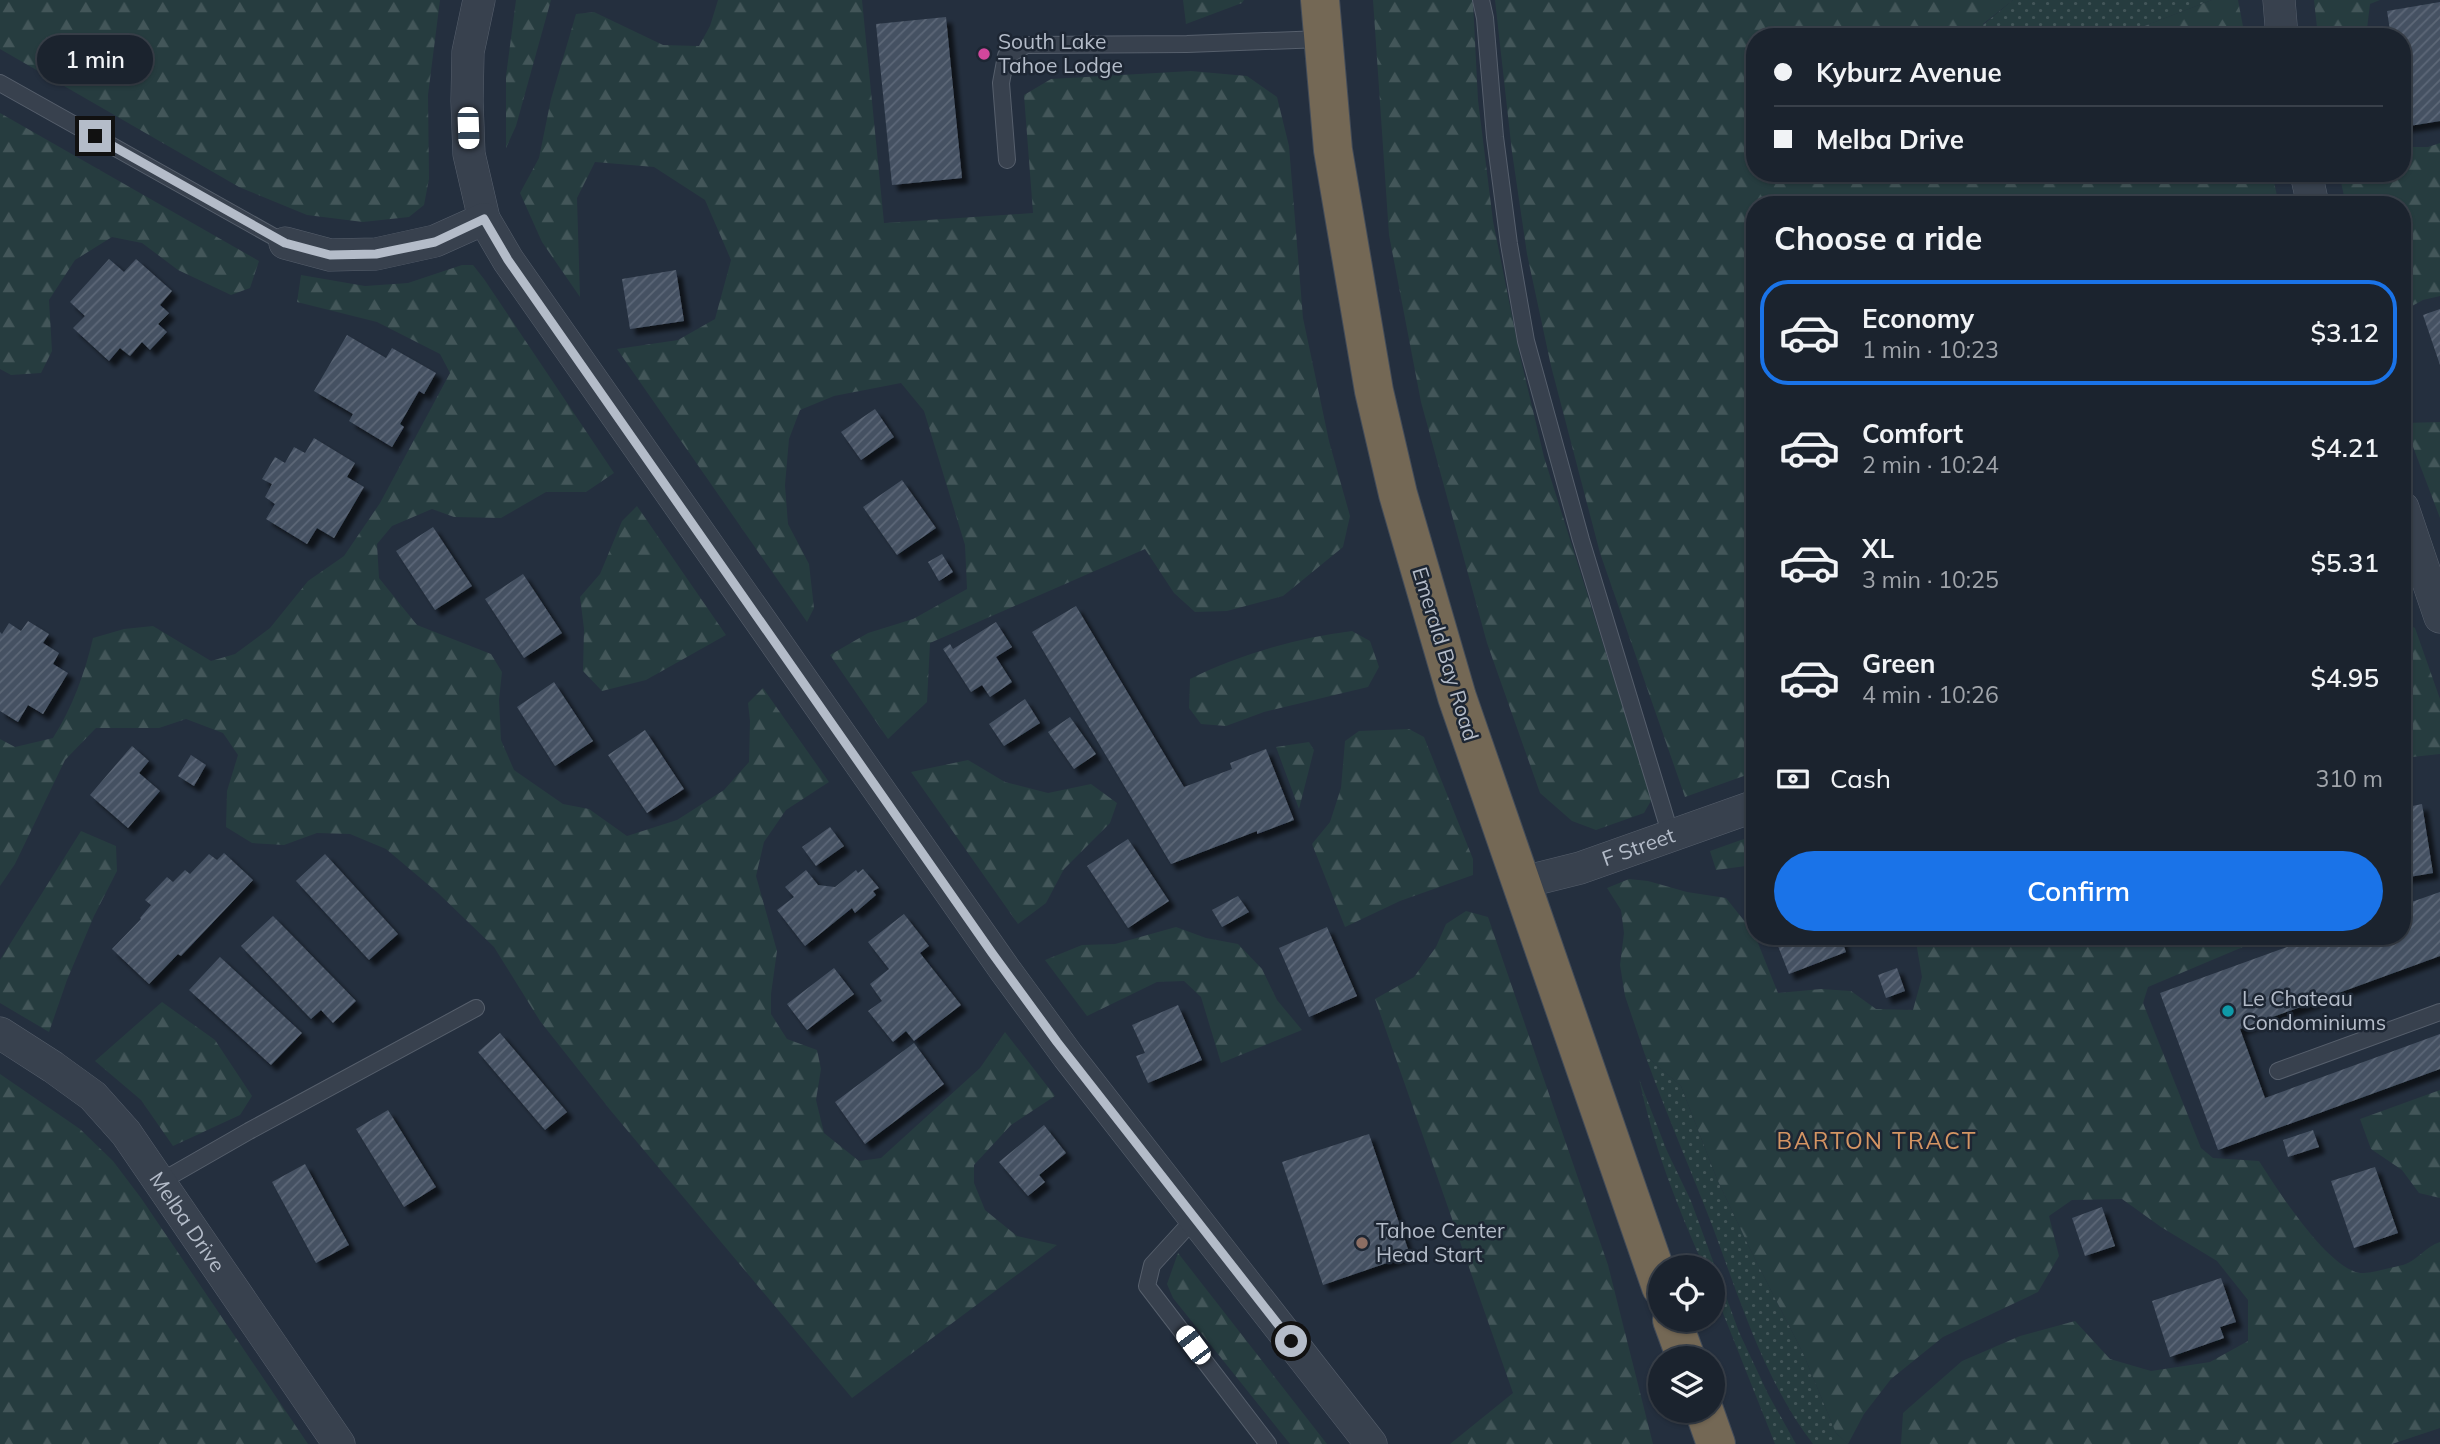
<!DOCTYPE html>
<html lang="en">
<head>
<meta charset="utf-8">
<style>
	:root { --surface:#1b232e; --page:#282f3a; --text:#f1f3f6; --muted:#a0a4aa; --line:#39404a; --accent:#1a73e8 }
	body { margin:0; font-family:Mulish,sans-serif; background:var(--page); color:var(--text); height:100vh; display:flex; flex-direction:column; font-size:26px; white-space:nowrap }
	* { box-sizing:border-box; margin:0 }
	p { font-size:23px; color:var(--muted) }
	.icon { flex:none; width:38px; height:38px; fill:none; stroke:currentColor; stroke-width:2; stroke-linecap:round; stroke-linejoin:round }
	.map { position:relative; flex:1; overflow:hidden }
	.sheet { position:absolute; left:1746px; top:196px; width:665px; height:749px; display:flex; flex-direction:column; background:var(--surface); border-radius:28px; box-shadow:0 2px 5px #0004,0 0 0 2px var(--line) }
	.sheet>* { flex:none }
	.hud { position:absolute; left:1746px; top:28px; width:665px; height:154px; border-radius:28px; box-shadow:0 2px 5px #0004,0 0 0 2px var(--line); display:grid; align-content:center; height:154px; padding:0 28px; background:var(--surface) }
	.fabs { position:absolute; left:1648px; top:1255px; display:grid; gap:14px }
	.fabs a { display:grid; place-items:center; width:77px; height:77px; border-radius:50%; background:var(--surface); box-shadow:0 2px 5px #0004,0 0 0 2px var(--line); font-size:35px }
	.end { position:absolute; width:32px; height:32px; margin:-16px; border:9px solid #b4bcc9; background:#111; box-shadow:0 0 0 4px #111 }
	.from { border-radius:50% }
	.bubble { position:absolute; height:49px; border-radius:24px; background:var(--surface); box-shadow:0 2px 5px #0004,0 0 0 2px var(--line); font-size:23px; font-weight:600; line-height:49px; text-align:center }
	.car { position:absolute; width:21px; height:42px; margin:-21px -10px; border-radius:9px; box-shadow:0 0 5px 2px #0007; background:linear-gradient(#fff 24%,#345 0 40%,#fff 0 76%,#345 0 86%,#fff 0) }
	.hud b { display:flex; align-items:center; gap:24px; height:66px; font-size:26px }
	.hud b+b { border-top:2px solid var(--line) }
	.hud i { width:18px; height:18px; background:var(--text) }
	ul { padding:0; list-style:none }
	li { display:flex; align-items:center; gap:21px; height:105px; margin:0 14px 10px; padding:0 14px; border:4px solid transparent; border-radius:28px }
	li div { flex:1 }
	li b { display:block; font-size:26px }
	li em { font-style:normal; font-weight:600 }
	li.active { border-color:var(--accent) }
	li>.icon { width:63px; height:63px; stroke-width:1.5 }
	h2 { padding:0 28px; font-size:32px; line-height:84px }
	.pay { display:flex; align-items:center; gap:18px; height:77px; padding:0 28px; font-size:26px }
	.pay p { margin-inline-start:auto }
	.primary-button { display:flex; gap:14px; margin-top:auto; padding:14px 28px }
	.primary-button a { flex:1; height:80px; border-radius:42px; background:var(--accent); color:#fff; font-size:28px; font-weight:600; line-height:80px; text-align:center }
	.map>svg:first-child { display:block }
</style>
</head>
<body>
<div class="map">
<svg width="2440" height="1444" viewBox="0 0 2440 1444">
	<defs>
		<pattern id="grass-dots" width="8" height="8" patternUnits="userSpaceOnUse" patternTransform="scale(1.75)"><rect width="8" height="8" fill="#263c3f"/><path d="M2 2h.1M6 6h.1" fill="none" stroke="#435659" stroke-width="1.8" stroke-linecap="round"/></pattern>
		<pattern id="forest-firs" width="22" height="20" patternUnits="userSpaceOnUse" patternTransform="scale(1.75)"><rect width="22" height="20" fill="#263c3f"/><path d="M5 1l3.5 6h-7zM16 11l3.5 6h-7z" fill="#435659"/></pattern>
		<pattern id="building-hatch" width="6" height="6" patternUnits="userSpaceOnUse" patternTransform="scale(1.75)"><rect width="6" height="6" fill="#455162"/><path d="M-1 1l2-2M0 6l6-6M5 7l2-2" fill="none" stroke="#5d6877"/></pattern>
		<filter id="shadow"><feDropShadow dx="6" dy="6" stdDeviation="2" flood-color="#0009"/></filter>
	</defs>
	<rect width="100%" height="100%" fill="#242f3e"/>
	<path fill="url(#grass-dots)" d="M2013,0H2212L2116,37H1983V25Z
		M1645,1055L1681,1086L1717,1179L1751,1251L1803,1353L1836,1433L1848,1444H1813C1764,1380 1740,1300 1712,1225C1690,1168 1666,1113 1645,1055Z
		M1639,1079L1667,1151L1691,1201L1739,1332L1768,1394L1796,1444H1775L1713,1288V1267H1704C1677,1206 1653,1145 1639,1079Z"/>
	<path fill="url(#forest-firs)" d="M0,0H440L428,95L429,179L424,205L409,217L363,222L307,215L239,187L0,49Z
		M516,0H551L516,126L506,148V76Z
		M718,0H862L884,223L1033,213L1024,95L1051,79L1191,71L1247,76L1277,97L1289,146L1303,318L1329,441L1350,516L1343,547L1283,596L1227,611L1195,612L1174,593L1145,549L930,643L927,702L888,739L830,655L868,633L913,619L967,589L965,545L924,411L901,383L834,396L800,410L789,439L785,485L788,524L809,564L814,608L807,622L617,349L678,340L715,319L731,260L705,200L654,167L595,162L577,198L580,297L542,242L520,193L539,158L551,99L576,14L594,12L663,45L699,46L710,26Z
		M1183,0H1244L1242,3L1186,24Z
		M1373,0H1473V2L1478,100L1493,221L1520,356L1544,457L1652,799L1644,813L1596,830L1572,821L1540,793L1487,643L1421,402L1389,235Z
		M1495,0H2013L1983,24V37H1755V173H2272L2279,205H1755V772L1685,797L1600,553L1551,366L1527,254L1512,152Z
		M2212,0H2238L2245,37H2116Z
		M2314,0H2380L2370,4L2366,37H2318Z
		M0,113L259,261L250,288L231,295L178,270L142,243L112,237L75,260L49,300L52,351L41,373L11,375L0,369Z
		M2440,143V296L2423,300L2403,311V205H2346L2339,173H2403V147H2428Z
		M462,265H473L484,279L614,473L586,492H546L501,518L454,517L432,509L392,526L377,544L379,578L417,625L491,654L502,672L499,700L501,740L514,770L563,804L589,809L627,836L677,820L724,790L749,762L750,721L748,703L763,688L829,782L786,810L764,842L756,876L777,951L771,994V1014L787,1039L817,1050L821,1069L816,1100L824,1133L859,1161L881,1158L980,1068L1005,1032L1055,1096L1011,1125L974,1165V1183L985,1210L1017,1236L1057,1245L852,1398L611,1111L540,1021L494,947L438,893L386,849L350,834L317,833L284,845L252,843L226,827L227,791L238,755L223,733L186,719L159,728H96L65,760L15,864L0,886V739L15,747L53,738C72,708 85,673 93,638L124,629L153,626L211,661L235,654L270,628L308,581L344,556L380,503L450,373L440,354L377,322L297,302L301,275L365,286L408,283Z
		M2440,422V518L2404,423Z
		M637,506L726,635L646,680L602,691L583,671L584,629L580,597L600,574L622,521Z
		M2403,622L2415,628L2440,699V754L2403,758Z
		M1352,631L1370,641L1379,667L1368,687L1264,712L1226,726L1201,724L1189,708L1190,679C1240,654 1297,638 1352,631Z
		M1409,729L1424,737L1473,859V875L1400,901L1345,927L1312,844L1330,822L1341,788L1345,741L1359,731Z
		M1309,742L1314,750L1299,809L1276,747Z
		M968,760L1005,782L1048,793L1091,784L1117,803L1110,823L1064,869L1046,903L1018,924L911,772Z
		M81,831L116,846L117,871L94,916L67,980L49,1032L0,1003V960Z
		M1755,835V861L1746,866L1716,870L1710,851Z
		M1629,879L1648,881L1687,892L1726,898L1754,933L1778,993L1821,989L1851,991L1876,1009L1913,1010L1922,977L1915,936H2269L2148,987L2143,1003L2201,1148L2213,1158L2259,1161C2277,1189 2327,1268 2360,1273C2369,1274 2393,1267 2403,1265C2417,1261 2426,1246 2440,1242V1428L2392,1444H1901L1903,1413L1962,1361L2020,1336L2075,1321L2110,1359L2151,1371L2210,1362L2248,1341V1300L2217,1261L2161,1227L2122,1199L2072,1200L2049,1216L2059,1256L2038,1292L1943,1337L1891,1379L1864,1414L1848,1444L1836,1433L1803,1353L1751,1251L1717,1179L1681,1086L1645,1055L1625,996L1620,965L1624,933L1621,910L1607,888Z
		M1466,911L1488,917L1608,1265L1653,1444H1450L1513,1393L1375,999L1414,977L1436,947L1446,924Z
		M1176,927L1206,938L1238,944L1262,969L1277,1000L1302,1030L1221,1063L1201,997L1184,981L1157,982L1087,1016L1045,960L1082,945L1115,944Z
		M162,1002L215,1040L252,1096L240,1115L173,1146L141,1100L95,1061Z
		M0,1074L80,1129L113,1161L141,1198L308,1444H0Z
		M2440,1090V1198L2419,1193L2402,1170L2371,1149L2360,1119Z
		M1178,1253L1327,1444H1290L1173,1298L1167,1284Z"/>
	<path fill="url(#building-hatch)" filter="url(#shadow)" d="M2440,2V121L2403,127V37H2391L2387,11Z
		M946,17L962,178L892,185L876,24Z
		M109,259L124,272L136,259L172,291L160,305L169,313L158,324L167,332L150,350L142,342L130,356L120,348L109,361L73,328L85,316L70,302Z
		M676,270L684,321L630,329L622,279Z
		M2440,309V365L2423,315Z
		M347,335L386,358L392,348L436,373L424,394L419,391L400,424L404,427L392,447L349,421L353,414L314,391Z
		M875,409L894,437L861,460L841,432Z
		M314,438L355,463L347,477L364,487L334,538L317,528L307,544L266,519L275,504L265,497L272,484L262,479L275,457L285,463L294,447L305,453Z
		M902,480L936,528L897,555L863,507Z
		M433,527L472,586L435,610L396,551Z
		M942,554L953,572L939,581L928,562Z
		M523,574L562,633L524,658L485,599Z
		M1076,606L1184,787L1232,769L1230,763L1266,749L1294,820L1257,834V831L1171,864L1032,632Z
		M28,621L49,634L43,643L59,653L53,664L68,673L43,714L28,705L18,722L0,711V632L2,634L9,623L21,631Z
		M996,622L1012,647L996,657L1012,682L990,697L982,685L971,692L943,649L950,644L953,649Z
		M554,682L593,741L555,766L517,707Z
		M1025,699L1040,723L1004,746L989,724Z
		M1070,717L1096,754L1074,769L1048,732Z
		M645,730L684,789L647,813L608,755Z
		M132,746L149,761L139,773L160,791L128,828L90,795Z
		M191,755L206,765L194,786L178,776Z
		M2422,804L2433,873L2403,878V808Z
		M830,827L844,846L816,866L802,847Z
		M1128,839L1169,901L1128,928L1087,866Z
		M224,853L253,880L181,956L178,954L149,984L112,949L141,919L140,918L151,905L145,900L167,877L173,882L185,870L190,874L209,854L217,860Z
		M325,854L398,934L369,960L296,881Z
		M863,869L879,888L873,891L876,895L855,913L852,908L805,946L777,910L794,897L785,887L806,870L818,885L835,887L856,870L858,873Z
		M2440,892V956L2240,1029L2265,1098L2440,1034V1069L2218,1150L2160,993L2317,936H2403V905Z
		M1238,896L1249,912L1222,927L1212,910Z
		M904,914L929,946L920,953L961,1005L914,1041L906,1031L893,1042L868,1011L882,1001L870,984L889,969L868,942Z
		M273,916L356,1001L333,1023L321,1010L311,1019L241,946Z
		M1327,927L1357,996L1309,1017L1279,948Z
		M1774,936H1840L1846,952L1789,974Z
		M220,957L302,1033L271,1065L189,990Z
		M834,968L854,994L807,1030L787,1004Z
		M1897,968L1905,991L1886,998L1878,975Z
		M1178,1005L1202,1060L1148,1083L1136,1056L1145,1053L1132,1025Z
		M500,1033L567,1112L545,1130L478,1052Z
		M914,1043L944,1084L865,1144L835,1102Z
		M388,1110L436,1187L404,1207L356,1129Z
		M1044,1125L1066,1153L1039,1175L1045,1182L1028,1196L999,1162Z
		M2313,1130L2319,1147L2288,1157L2283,1140Z
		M1369,1134L1410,1255L1323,1285L1282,1162Z
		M305,1164L349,1245L316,1263L272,1182Z
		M2375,1167L2398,1233L2354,1248L2331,1181Z
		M2102,1207L2115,1246L2085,1256L2072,1218Z
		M2221,1278L2236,1322L2220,1327L2224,1338L2170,1357L2152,1301Z"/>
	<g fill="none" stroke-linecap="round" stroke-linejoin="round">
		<g stroke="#565f6c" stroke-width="18">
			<path id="lane" d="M1481,0L1485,18L1495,137L1509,244L1526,341L1581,540L1671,836
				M0,83L285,243
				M1007,160L1001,83L1006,56L1026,45L1187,44L1322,39
				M2278,1071L2440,1012
				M160,1182L249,1131L476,1008
				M1195,1218L1152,1265L1147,1286L1268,1444"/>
		</g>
		<g stroke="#565f6c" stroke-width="33">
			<g id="street">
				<path d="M479,0L468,52L467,101L469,154L484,219L508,260L1005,970L1068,1056L1371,1444"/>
				<path d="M2279,0L2282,37"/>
				<path d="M2306,173L2313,205"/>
				<path d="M285,243L330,255L376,254L435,241L484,219"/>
				<path d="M2403,508L2440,617"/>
				<path id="s1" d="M1520,883L1580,868L1755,806"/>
				<path id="s2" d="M0,1033L53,1067L93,1096L126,1133L339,1444"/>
			</g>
		</g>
		<g stroke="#434c59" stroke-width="40">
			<path id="highway" d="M1320,0L1333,150L1374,391L1398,494L1457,697L1661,1287
				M1672,1320L1686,1358
				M1704,1410L1716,1444"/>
		</g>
		<use href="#lane" stroke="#38414e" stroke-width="16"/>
		<use href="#street" stroke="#38414e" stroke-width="32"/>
		<use href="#highway" stroke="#746855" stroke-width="38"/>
	</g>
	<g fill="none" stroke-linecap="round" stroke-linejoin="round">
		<path stroke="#b4bcc9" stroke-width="9" d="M95,136L285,243L330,255L376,254L435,242L484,219L508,260L992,953L1057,1042L1291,1341"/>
	</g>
	<circle fill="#d1479c" stroke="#1d2633" stroke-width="2.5" cx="984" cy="54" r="7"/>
	<circle fill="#0f9aa8" stroke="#1d2633" stroke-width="2.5" cx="2228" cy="1011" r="7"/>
	<circle fill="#8d6e63" stroke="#1d2633" stroke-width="2.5" cx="1362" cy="1243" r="7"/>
	<g text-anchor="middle" stroke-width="5" stroke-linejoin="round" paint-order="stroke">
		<g font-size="21" fill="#b4bcc9" stroke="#1d2633" text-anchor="start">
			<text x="998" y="49">South Lake<tspan x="998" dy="24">Tahoe Lodge</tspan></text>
			<text x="2242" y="1006">Le Chateau<tspan x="2242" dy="24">Condominiums</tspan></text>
			<text x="1376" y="1238">Tahoe Center<tspan x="1376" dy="24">Head Start</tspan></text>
		</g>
		<g font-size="21" fill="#b4bcc9" stroke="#1d2633">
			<text transform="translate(1445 654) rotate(73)" y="7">Emerald Bay Road</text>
			<text dy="7" stroke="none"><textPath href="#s1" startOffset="124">F Street</textPath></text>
			<text dy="7" stroke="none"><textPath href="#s2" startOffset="270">Melba Drive</textPath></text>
		</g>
		<g font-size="23" letter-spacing="2" fill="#d59563" stroke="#1d2633">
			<text x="1877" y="1149">BARTON TRACT</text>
		</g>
	</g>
</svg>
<div class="fabs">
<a><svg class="icon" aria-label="locate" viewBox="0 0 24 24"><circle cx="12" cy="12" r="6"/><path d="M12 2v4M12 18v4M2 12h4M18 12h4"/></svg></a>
<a><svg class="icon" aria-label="layers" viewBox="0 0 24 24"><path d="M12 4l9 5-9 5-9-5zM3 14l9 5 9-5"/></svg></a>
</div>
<i class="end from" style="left:1291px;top:1341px"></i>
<i class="end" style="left:95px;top:136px"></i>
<div class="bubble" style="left:37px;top:35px;width:116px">1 min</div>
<i class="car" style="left:468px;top:128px;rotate:178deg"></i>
<i class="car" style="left:1193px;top:1345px;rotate:323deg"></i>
<div class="hud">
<b><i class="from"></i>Kyburz Avenue</b>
<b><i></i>Melba Drive</b>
</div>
<section class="sheet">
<h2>Choose a ride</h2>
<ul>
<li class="active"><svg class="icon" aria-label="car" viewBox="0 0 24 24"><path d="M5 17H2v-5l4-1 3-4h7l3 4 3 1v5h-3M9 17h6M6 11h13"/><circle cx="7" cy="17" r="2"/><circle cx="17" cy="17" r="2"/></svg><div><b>Economy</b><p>1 min · 10:23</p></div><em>$3.12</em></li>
<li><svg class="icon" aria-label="car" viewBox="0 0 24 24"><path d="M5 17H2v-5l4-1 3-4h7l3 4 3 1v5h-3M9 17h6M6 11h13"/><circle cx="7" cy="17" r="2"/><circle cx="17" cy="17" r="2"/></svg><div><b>Comfort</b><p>2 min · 10:24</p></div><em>$4.21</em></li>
<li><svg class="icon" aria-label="car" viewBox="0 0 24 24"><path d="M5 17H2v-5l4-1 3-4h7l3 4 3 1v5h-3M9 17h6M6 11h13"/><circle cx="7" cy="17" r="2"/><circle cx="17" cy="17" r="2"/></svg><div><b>XL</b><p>3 min · 10:25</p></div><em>$5.31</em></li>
<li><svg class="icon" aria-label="car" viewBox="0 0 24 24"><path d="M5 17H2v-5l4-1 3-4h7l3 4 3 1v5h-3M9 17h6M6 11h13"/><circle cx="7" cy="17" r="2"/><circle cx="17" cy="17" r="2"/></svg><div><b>Green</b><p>4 min · 10:26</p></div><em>$4.95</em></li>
</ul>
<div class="pay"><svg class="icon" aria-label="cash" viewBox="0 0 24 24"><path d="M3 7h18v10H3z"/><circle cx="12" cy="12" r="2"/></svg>Cash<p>310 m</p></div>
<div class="primary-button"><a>Confirm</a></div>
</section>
</div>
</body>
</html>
